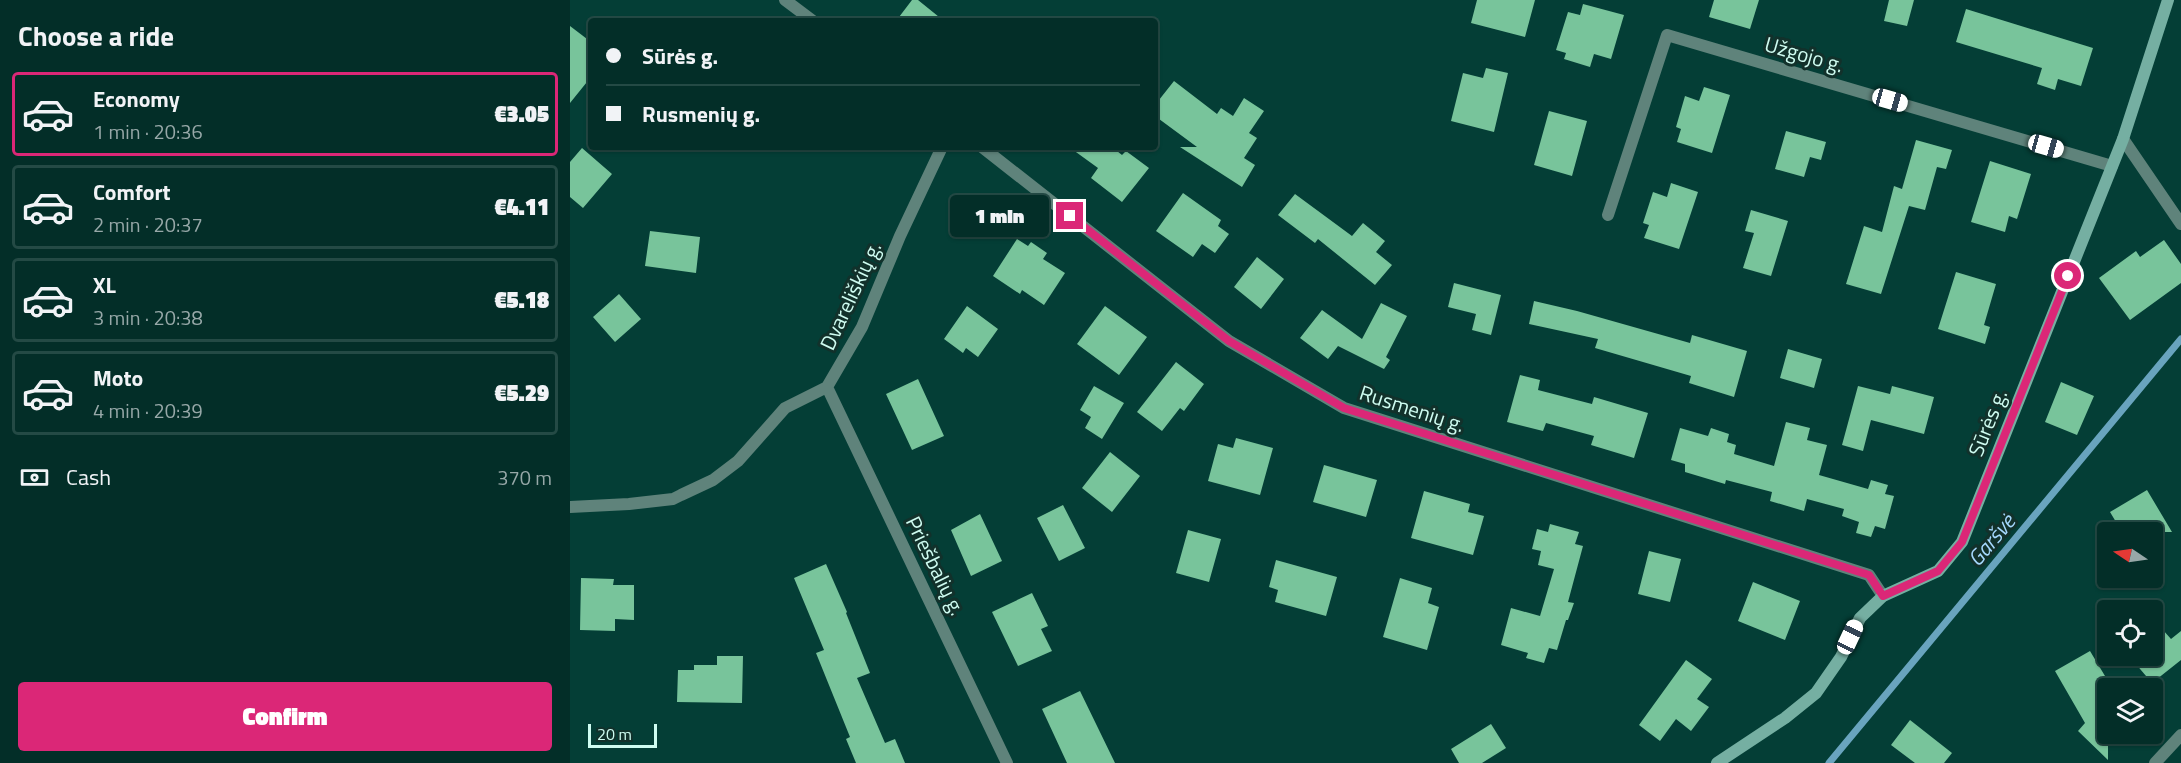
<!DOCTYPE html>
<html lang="en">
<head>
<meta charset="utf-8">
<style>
	:root { --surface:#032e28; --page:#0d3630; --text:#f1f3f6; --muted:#97a8a8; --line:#244a45; --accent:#db2777 }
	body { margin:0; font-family:"Titillium Web",sans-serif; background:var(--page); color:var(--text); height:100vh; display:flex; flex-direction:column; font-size:22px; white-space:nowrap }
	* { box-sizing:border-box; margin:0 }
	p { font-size:20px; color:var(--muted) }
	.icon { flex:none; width:33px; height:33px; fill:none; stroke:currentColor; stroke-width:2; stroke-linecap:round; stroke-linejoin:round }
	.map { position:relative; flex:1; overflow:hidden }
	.sheet { display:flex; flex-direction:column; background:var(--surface); width:570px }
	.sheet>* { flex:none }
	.guide { position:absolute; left:18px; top:18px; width:570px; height:132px; border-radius:6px; box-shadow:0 2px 4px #0004,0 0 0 2px var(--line); display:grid; align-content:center; height:132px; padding:0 18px; background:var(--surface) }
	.needle { width:39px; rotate:283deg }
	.tools { position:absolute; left:1527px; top:522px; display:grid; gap:12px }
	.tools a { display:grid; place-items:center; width:66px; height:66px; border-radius:6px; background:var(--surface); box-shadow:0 2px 4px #0004,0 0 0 2px var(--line); font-size:30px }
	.scale { position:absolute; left:18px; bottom:15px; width:69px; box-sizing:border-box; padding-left:6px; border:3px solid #cffcf1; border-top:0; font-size:16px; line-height:21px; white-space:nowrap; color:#cffcf1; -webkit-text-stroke:4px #12312b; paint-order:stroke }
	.end { position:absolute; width:27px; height:27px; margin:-14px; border:8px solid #db2777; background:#fff; box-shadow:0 0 0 3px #fff }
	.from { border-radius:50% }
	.bubble { position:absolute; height:42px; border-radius:6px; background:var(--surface); box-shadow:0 2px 4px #0004,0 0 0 2px var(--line); font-size:20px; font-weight:800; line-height:42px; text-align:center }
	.car { position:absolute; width:18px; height:36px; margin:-18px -9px; border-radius:8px; box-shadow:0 0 4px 2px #0007; background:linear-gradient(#fff 24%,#345 0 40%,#fff 0 76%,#345 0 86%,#fff 0) }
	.guide b { display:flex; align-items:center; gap:21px; height:57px; font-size:22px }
	.guide b+b { border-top:2px solid var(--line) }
	.guide i { width:15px; height:15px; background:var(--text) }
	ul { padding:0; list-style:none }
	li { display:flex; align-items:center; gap:18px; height:84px; margin:0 12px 9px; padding:0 6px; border:3px solid var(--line); border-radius:6px }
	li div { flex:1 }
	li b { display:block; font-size:22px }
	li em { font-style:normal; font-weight:800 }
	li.on { border-color:var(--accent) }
	li>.icon { width:54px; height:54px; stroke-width:1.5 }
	h2 { padding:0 18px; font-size:27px; line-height:72px }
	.pay { display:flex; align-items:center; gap:15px; height:66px; padding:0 18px; font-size:22px }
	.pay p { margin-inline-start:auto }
	.button { display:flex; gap:12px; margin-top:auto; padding:12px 18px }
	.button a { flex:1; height:69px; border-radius:6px; background:var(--accent); color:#fff; font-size:24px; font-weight:800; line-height:69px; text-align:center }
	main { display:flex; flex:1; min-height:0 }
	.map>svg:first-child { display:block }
</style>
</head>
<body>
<main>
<section class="sheet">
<h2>Choose a ride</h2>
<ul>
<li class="on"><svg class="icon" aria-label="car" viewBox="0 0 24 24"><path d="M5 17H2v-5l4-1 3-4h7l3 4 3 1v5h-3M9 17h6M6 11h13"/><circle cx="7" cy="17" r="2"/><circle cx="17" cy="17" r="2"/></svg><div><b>Economy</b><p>1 min · 20:36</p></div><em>€3.05</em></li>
<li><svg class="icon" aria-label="car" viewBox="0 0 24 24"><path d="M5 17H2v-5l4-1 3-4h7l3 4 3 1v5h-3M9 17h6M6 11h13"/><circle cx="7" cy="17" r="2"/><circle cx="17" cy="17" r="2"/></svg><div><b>Comfort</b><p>2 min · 20:37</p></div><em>€4.11</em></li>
<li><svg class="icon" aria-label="car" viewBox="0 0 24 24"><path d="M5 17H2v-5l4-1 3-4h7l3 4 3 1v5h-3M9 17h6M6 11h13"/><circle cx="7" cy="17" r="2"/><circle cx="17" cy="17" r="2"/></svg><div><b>XL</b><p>3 min · 20:38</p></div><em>€5.18</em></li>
<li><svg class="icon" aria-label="car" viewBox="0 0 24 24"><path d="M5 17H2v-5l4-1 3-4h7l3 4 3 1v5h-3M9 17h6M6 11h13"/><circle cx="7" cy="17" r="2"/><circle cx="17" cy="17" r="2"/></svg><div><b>Moto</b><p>4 min · 20:39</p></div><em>€5.29</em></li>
</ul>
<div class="pay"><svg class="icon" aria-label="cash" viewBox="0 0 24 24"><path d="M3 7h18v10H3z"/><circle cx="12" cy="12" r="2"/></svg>Cash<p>370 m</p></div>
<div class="button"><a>Confirm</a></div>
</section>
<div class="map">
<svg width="1611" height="763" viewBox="0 0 1611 763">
	<rect width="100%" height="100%" fill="#043e36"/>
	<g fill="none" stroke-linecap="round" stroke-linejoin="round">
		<path stroke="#69a4be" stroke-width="7" d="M1259,763L1611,339"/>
	</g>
	<path fill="#78c49b" d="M342,0H348L374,21H326Z
		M907,0H965L955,37L901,23Z
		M1144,0H1189L1180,29L1139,17Z
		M1319,0H1344L1337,26L1314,21Z
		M1013,4L1054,15L1041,59L1024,54L1020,67L994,59L996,53L986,50L998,12L1010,15Z
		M1396,9L1523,48L1511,86L1488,79L1485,90L1467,84L1472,68L1386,42Z
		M0,26L21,42V77L0,103Z
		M916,68L938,73L924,132L881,121L893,73L913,78Z
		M604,81L647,114L651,108L663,116L674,98L694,111L679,133L687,138L674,158L685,165L672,187L610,147H627L585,116V105Z
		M1134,87L1160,95L1142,153L1107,142L1111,129L1106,127L1115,96L1129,101Z
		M979,111L1017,121L1002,176L964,165Z
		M1216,131L1256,142L1251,160L1240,157L1234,177L1205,169Z
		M1346,140L1382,150L1376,169L1367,167L1355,210L1339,206L1311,294L1276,284L1294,226L1312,232L1324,186L1332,189Z
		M499,147H542L552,155L556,151L579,168L552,202L521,178L528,168Z
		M12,148L42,174L13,208L0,197V162Z
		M1420,161L1461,174L1447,219L1439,216L1435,232L1401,222Z
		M1101,183L1128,192L1109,249L1074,238L1079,225L1073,223L1083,192L1097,197Z
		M613,193L651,220L648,226L659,234L645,253L632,244L623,257L586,231Z
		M725,194L782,236L793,223L815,241L806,252L822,265L805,285L748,239L745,243L708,215Z
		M1181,210L1218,221L1201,276L1173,268L1184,233L1175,231Z
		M80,231L130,237L126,273L75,266Z
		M447,239L458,246L461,242L477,253L473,259L495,273L474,305L452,290L450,294L423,276Z
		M1594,240L1611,264V283L1560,320L1529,278L1566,251L1570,257Z
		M687,257L714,279L691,309L664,287Z
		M1386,272L1426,284L1414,325L1420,327L1415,344L1368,329Z
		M884,283L931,295L921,335L902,330L906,314L878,307Z
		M49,294L71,319L45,342L23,317Z
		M964,301L1007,311L1120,343L1122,335L1177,351L1164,397L1119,383L1121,376L1025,348L1028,339L959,324Z
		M811,303L837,316L816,357L820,360L814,369L768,346L758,359L730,338L752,310L792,339Z
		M397,306L428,329L408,357L396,348L393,353L374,339Z
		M535,306L577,337L549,375L507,344Z
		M1218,349L1252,359L1244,388L1210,378Z
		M606,362L634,384L614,411L610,408L592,431L567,412Z
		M950,375L970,380L968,390L1022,404L1024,397L1078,413L1064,458L1021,445L1024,436L976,423L973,431L937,422Z
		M348,379L374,436L342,450L316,394Z
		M1491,382L1524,396L1507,435L1475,422Z
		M524,386L554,403L532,439L515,428L521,417L510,410Z
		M1288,386L1320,394L1322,386L1364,397L1354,434L1301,420L1293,451L1272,445Z
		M1216,422L1240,428L1237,440L1257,445L1249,475L1298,489L1301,480L1318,485L1315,494L1324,496L1315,529L1305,526L1301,537L1286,533L1289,522L1272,516L1274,509L1237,499L1234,511L1200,501L1202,492L1156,480L1155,484L1115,472V464L1101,460L1110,428L1138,436L1141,428L1159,434L1157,442L1166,445L1164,454L1204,466Z
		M666,438L703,448L690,495L638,481L648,444L663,448Z
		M540,452L570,476L542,512L512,488Z
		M754,465L807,480L796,517L743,502Z
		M1577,490L1602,532H1552L1540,512Z
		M854,491L900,504L898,512L914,516L903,555L841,538Z
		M493,505L515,548L489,561L467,518Z
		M410,514L432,561L401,576L381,530Z
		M980,524L1009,532L1005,544L1013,546L998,602L1004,603L998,620H996L987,650L979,648L974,663L956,658L958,653L931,645L941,608L970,616L984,569L968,565L971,551L962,549L967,529L978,532Z
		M618,530L651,539L639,582L606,573Z
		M1079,551L1111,559L1100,602L1068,594Z
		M706,560L767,577L756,616L705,602L708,590L699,587Z
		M256,564L277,612L276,613L300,673L287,678L315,743L325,739L335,763H286L276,739L280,737L246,653L254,650L224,578Z
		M11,578L44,579L43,585H64V620L45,619V631L10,630Z
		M830,578L862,588L858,603L869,607L857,650L813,637Z
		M1183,582L1230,601L1215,640L1168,621Z
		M462,593L478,626L471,629L482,651L448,666L422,612Z
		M1593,630L1601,639L1611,631V660L1582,683L1559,656H1582V639Z
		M1520,651L1538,681V760L1508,731L1515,723L1485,671Z
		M147,656H173L172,703L107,702L108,670H124V665H147Z
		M1116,660L1142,679L1127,699L1139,707L1121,731L1106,719L1090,741L1069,725Z
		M510,691L545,763H497L472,709Z
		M1340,720L1382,753L1374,763H1345L1321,745Z
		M921,724L936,748L912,763H889L881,749Z"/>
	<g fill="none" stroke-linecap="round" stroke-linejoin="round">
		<path stroke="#5f837b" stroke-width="12" d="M215,0L243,21
			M1553,139L1611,224
			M412,147L659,341L774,408L1299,575L1313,596
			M1038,215L1097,35L1542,166
			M257,387L437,763
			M0,507L59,504L103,499L111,495L143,480L168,461L215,408L257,387L292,327L330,236L372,147
			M1585,763L1611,735"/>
		<path stroke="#75afa2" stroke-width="12" d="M1147,763L1215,718L1246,693L1271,657L1290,618L1313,596L1368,571L1392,542L1553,139L1598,0"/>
	</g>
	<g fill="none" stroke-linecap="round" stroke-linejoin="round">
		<path stroke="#db2777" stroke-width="8" d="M500,216L659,341L774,408L1299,575L1313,596L1368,571L1392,542L1498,276"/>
	</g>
	<g text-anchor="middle" stroke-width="6" stroke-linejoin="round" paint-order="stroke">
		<g font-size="21" fill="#cffcf1" stroke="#12312b">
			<text transform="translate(1234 55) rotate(16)" y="7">Užgojo g.</text>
			<text transform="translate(281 296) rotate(-65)" y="7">Dvareliškių g.</text>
			<text transform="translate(842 409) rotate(18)" y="7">Rusmenių g.</text>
			<text transform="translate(1418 423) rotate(-68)" y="7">Sūrės g.</text>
			<text transform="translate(365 566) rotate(64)" y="7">Priešbalių g.</text>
		</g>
		<g font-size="22" font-style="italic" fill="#a5d8fd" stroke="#12312b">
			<text transform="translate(1421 540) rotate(-50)" y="8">Garšvė</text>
		</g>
	</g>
</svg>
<div class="tools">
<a><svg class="needle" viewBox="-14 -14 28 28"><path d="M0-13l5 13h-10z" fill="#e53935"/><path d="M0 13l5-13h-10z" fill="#97a8a8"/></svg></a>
<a><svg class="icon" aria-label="locate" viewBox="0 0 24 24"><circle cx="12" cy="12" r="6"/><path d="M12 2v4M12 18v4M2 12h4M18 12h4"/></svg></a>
<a><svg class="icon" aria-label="layers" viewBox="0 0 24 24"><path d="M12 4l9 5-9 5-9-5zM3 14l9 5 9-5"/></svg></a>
</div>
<div class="scale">20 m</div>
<i class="end from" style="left:1498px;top:276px"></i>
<i class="end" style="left:500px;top:216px"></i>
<div class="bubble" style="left:380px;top:195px;width:99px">1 min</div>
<i class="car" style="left:1320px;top:100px;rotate:106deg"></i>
<i class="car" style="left:1476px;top:146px;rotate:106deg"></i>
<i class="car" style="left:1280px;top:637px;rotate:25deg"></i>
<div class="guide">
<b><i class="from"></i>Sūrės g.</b>
<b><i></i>Rusmenių g.</b>
</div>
</div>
</main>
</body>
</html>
